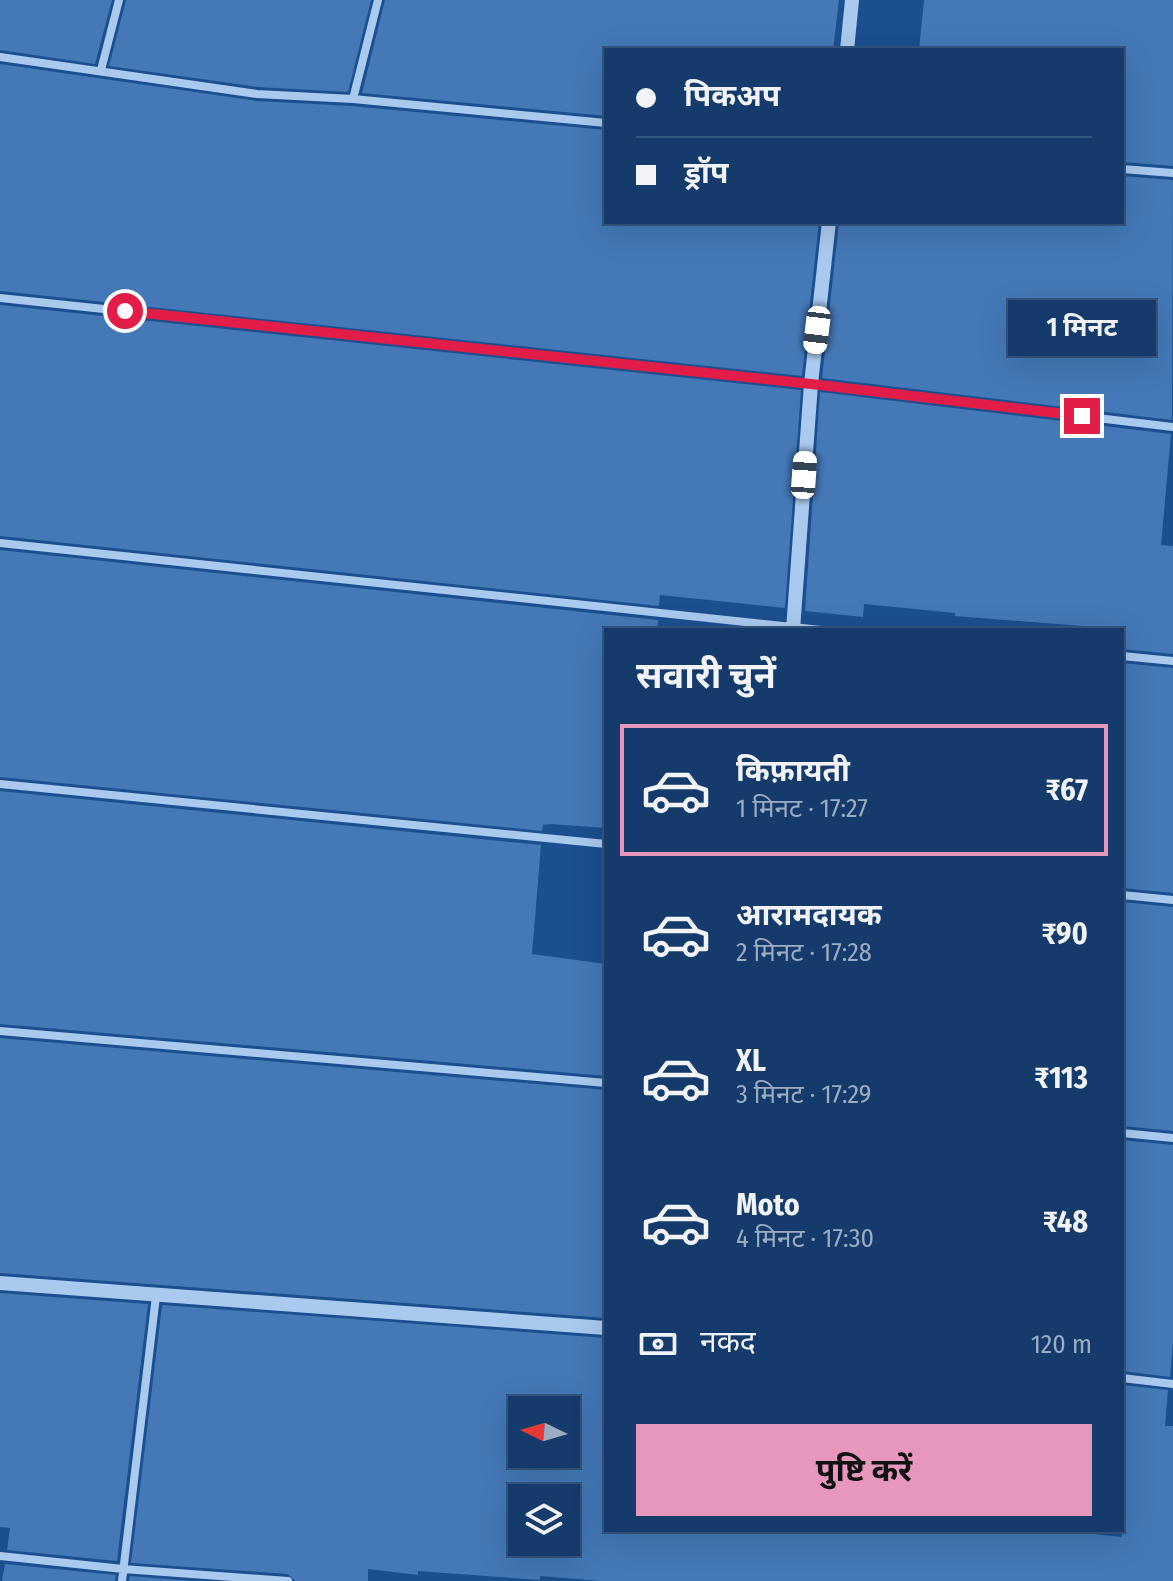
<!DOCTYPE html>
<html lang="hi">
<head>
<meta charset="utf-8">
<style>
	:root { --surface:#143b6b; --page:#1d4271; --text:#f1f3f6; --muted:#9dadc1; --line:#33557e; --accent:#e797bd }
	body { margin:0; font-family:"Fira Sans Condensed","Noto Sans Devanagari",sans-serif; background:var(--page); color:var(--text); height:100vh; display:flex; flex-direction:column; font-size:30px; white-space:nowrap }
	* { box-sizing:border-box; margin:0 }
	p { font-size:26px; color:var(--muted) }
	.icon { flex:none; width:44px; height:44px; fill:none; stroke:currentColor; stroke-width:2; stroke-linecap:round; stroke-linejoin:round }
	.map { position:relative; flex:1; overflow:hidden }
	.sheet { position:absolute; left:604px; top:628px; width:520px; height:904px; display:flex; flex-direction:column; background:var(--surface); border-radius:0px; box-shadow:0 8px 32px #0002,0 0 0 2px var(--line) }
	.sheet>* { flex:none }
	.hud { position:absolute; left:604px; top:48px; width:520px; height:176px; border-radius:0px; box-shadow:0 8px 32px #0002,0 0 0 2px var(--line); display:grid; align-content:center; height:176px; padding:0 32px; background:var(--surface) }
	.needle { width:52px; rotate:275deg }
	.controls { position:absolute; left:508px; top:1396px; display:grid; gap:16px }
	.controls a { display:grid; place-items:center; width:72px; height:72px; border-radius:0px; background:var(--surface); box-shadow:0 8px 32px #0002,0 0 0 2px var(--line); font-size:40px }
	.end { position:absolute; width:36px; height:36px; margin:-18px; border:10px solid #e11d48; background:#fff; box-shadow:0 0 0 4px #fff }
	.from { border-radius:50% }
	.bubble { position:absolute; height:56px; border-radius:0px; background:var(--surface); box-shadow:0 8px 32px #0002,0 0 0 2px var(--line); font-size:26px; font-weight:700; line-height:56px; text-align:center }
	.car { position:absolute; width:24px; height:48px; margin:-24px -12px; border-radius:10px; box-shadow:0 0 6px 2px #0007; background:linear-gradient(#fff 24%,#345 0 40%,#fff 0 76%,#345 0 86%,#fff 0) }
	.hud b { display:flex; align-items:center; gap:28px; height:76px; font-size:30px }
	.hud b+b { border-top:2px solid var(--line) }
	.hud i { width:20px; height:20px; background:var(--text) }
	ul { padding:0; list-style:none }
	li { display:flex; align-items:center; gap:24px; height:132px; margin:0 16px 12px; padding:0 16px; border:4px solid transparent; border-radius:0px }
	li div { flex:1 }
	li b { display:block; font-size:30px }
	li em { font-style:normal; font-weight:700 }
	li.active { border-color:var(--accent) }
	li>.icon { width:72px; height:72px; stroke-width:1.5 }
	h2 { padding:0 32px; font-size:36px; line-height:96px }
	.pay { display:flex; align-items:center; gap:20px; height:88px; padding:0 32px; font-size:30px }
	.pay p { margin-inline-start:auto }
	.primary-button { display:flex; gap:16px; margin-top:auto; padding:16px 32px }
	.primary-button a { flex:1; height:92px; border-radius:0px; background:var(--accent); color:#111; font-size:32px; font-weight:700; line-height:92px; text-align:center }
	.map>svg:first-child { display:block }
</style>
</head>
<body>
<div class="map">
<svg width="1173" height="1581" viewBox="0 0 1173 1581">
	<rect width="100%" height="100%" fill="#1b4f8f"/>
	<path fill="#4478b7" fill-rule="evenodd" d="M0,0H112L95,64L0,50Z
		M126,0H371L348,92L258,87L109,66Z
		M385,0H839L833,50H606V116L362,93Z
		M924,0H1173V166L1122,162V50H919Z
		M0,64L257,101L352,106L606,130V222H819L802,376L0,291Z
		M1122,176L1173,180L1172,420L822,378L839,222H1122Z
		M0,305L801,390L785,608L660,595L659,606L0,536Z
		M820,392L1171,434L1161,545L1173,546V654L1122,649V629L955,616V613L864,604L863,617L805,611Z
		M0,550L658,620L657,630H606V828L550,824L543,825L542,831L0,777Z
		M1122,663L1173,668V893L1122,888Z
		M0,791L541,845L532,954L606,964V1076L0,1024Z
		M1122,902L1173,907V1131L1122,1126Z
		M0,1038L606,1090V1318L0,1273Z
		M1122,1140L1173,1145V1342L1170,1377L1122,1371Z
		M0,1293L148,1304L117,1561L7,1550L10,1528L0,1527Z
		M162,1305L606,1338V1530H1056L1122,1537V1385L1168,1390L1165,1426H1173V1581H601L540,1576V1580L418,1571V1575L368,1569V1581H295L288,1574L131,1563ZM522,1410H566V1454H522ZM522,1498H566V1542H522Z
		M5,1564L116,1575L115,1581H2Z
		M130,1576L192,1581H129Z"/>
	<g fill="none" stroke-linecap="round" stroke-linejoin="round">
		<path stroke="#a9c9ee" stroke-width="8" d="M0,57L257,94L353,99L606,123
			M101,70L119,0
			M353,99L378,0
			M1122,169L1173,173
			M0,298L811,384L1173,427
			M0,543L821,630
			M1122,656L1173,661
			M0,784L606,844
			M1122,895L1173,900
			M0,1031L606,1083
			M1122,1133L1173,1138
			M1122,1378L1173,1384
			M0,1556L123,1569L288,1581
			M122,1581L156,1296"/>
		<path stroke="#a9c9ee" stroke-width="14" d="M847,50L852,0
			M793,630L811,384L829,222
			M0,1283L606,1328"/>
	</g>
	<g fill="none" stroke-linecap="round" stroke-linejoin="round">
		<path stroke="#e11d48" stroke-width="10" d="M125,311L811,384L1082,416"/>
	</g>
</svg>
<div class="controls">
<a><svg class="needle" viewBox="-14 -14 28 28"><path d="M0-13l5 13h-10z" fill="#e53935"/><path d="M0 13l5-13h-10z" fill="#9dadc1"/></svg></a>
<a><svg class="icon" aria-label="layers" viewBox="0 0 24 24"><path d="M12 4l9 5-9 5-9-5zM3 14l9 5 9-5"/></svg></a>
</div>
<i class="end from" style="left:125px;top:311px"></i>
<i class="end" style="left:1082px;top:416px"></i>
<div class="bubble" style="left:1008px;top:300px;width:148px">1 मिनट</div>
<i class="car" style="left:817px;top:330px;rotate:187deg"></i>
<i class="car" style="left:804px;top:475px;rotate:4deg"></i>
<div class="hud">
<b><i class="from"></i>पिकअप</b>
<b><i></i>ड्रॉप</b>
</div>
<section class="sheet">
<h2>सवारी चुनें</h2>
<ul>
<li class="active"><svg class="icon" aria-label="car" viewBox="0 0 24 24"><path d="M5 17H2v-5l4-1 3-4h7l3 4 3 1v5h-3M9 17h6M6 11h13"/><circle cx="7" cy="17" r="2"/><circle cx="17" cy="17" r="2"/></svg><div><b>किफ़ायती</b><p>1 मिनट · 17:27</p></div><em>₹67</em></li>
<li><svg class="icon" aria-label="car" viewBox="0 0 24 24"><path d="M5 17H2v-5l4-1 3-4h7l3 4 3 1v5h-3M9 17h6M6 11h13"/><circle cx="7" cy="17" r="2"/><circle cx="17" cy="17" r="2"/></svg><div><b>आरामदायक</b><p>2 मिनट · 17:28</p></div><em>₹90</em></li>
<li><svg class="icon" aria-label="car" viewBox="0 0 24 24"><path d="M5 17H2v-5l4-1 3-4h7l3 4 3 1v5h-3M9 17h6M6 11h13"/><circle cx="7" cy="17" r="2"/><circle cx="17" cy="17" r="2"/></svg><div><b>XL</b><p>3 मिनट · 17:29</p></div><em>₹113</em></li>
<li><svg class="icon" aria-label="car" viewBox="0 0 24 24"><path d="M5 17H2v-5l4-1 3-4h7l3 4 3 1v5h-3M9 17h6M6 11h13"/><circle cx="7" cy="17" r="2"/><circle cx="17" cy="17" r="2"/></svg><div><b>Moto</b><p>4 मिनट · 17:30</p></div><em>₹48</em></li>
</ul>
<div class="pay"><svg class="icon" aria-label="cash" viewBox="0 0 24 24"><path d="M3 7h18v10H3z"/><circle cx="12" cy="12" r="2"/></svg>नकद<p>120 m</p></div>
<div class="primary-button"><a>पुष्टि करें</a></div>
</section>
</div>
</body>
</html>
